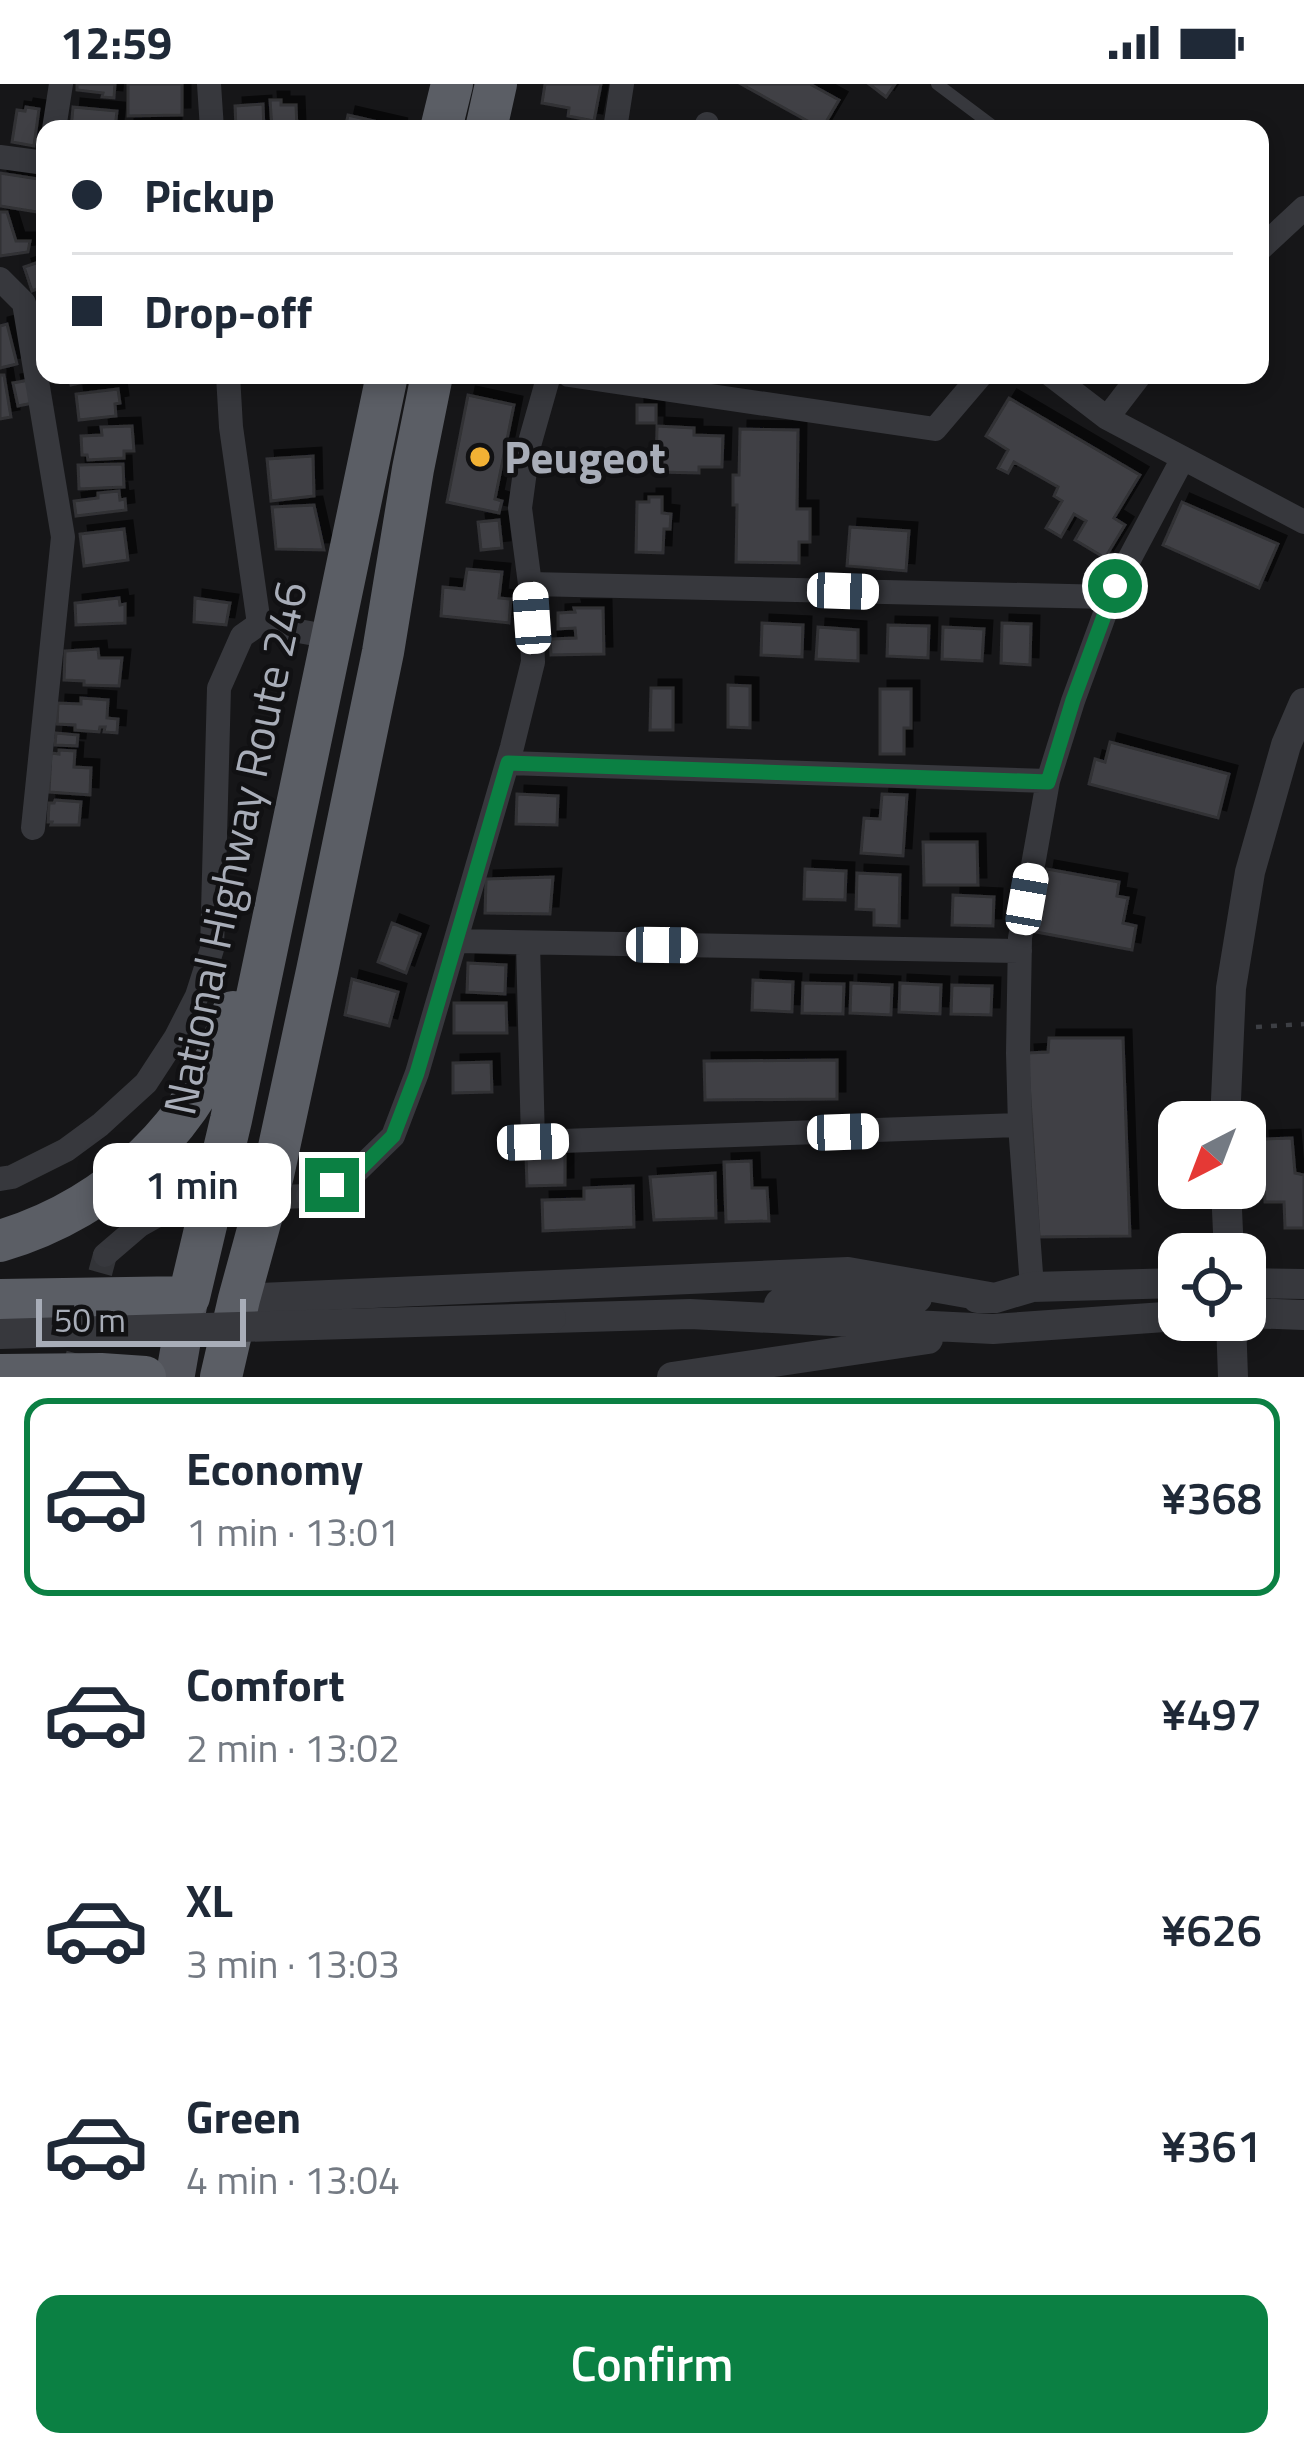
<!DOCTYPE html>
<html lang="en">
<head>
<meta charset="utf-8">
<style>
	:root { --surface:#fff; --page:#f2f2f3; --text:#1f2937; --muted:#747a83; --line:#e0e1e3; --accent:#0b8043 }
	body { margin:0; font-family:"Titillium Web",sans-serif; background:var(--page); color:var(--text); height:100vh; display:flex; flex-direction:column; font-size:45px; white-space:nowrap }
	* { box-sizing:border-box; margin:0 }
	p { font-size:39px; color:var(--muted) }
	.icon { flex:none; width:66px; height:66px; fill:none; stroke:currentColor; stroke-width:2; stroke-linecap:round; stroke-linejoin:round }
	.map { position:relative; height:1293px; overflow:hidden }
	.details { display:flex; flex-direction:column; background:var(--surface); flex:1 }
	.details>* { flex:none }
	.guide { position:absolute; left:36px; top:36px; width:1233px; height:264px; border-radius:24px; box-shadow:0 6px 18px #0003; display:grid; align-content:center; height:264px; padding:0 36px; background:var(--surface) }
	.needle { width:78px; rotate:222deg }
	.controls { position:absolute; left:1158px; top:1017px; display:grid; gap:24px }
	.controls a { display:grid; place-items:center; width:108px; height:108px; border-radius:24px; background:var(--surface); box-shadow:0 6px 18px #0003; font-size:60px }
	.scale { position:absolute; left:36px; bottom:30px; width:210px; box-sizing:border-box; padding-left:12px; border:6px solid #a8adb8; border-top:0; font-size:33px; line-height:42px; white-space:nowrap; color:#a8adb8; -webkit-text-stroke:9px #111113; paint-order:stroke }
	.end { position:absolute; width:54px; height:54px; margin:-27px; border:15px solid #0b8043; background:#fff; box-shadow:0 0 0 6px #fff }
	.from { border-radius:50% }
	.bubble { position:absolute; height:84px; border-radius:24px; background:var(--surface); box-shadow:0 6px 18px #0003; font-size:39px; font-weight:600; line-height:84px; text-align:center }
	.car { position:absolute; width:36px; height:72px; margin:-36px -18px; border-radius:15px; box-shadow:0 0 9px 3px #0007; background:linear-gradient(#fff 24%,#345 0 40%,#fff 0 76%,#345 0 86%,#fff 0) }
	.guide b { display:flex; align-items:center; gap:42px; height:114px; font-size:45px }
	.guide b+b { border-top:3px solid var(--line) }
	.guide i { width:30px; height:30px; background:var(--text) }
	ul { padding:21px 0 0; list-style:none }
	li { display:flex; align-items:center; gap:36px; height:198px; margin:0 24px 18px; padding:0 12px; border:6px solid transparent; border-radius:24px }
	li div { flex:1 }
	li b { display:block; font-size:45px }
	li em { font-style:normal; font-weight:600 }
	li.current { border-color:var(--accent) }
	li>.icon { width:108px; height:108px; stroke-width:1.5 }
	.button { display:flex; gap:24px; margin-top:auto; padding:24px 36px }
	.button a { flex:1; height:138px; border-radius:24px; background:var(--accent); color:#fff; font-size:48px; font-weight:600; line-height:138px; text-align:center }
	.status { display:flex; justify-content:space-between; align-items:center; height:84px; padding:0 60px; background:var(--surface); direction:ltr }
	.status svg { height:33px; fill:currentColor }
	.map>svg:first-child { display:block }
</style>
</head>
<body>
<div class="status"><b>12:59</b><svg viewBox="0 0 49 12"><path d="M0 12V9h3v3zM5 12V6h3v6zM10 12V3h3v9zM15 12V0h3v12zM26 1h20v11H26zM47 4h2v5h-2z"/></svg></div>
<div class="map">
<svg width="1304" height="1293" viewBox="0 0 1304 1293">
	<defs>
		<filter id="shadow"><feDropShadow dx="8" dy="-8" stdDeviation="0" flood-color="#0009"/></filter>
	</defs>
	<rect width="100%" height="100%" fill="#161618"/>
	<path fill="#404145" stroke="#303034" stroke-width="3" filter="url(#shadow)" d="M77,0H115L114,14L102,13L103,9L77,6Z
		M128,0H182V31L128,32Z
		M545,0H601L594,37L568,32L569,24L542,19Z
		M741,0H810L839,16L822,45Z
		M869,0H895L886,13Z
		M270,16H281V21H296L297,45H272Z
		M263,20L264,45H236L235,22Z
		M26,23L39,25L34,62L12,58L17,26L25,27Z
		M73,23L117,27L115,45H71Z
		M348,31L400,43L345,45Z
		M173,39V45H127V41Z
		M0,89L45,96L43,129L0,122Z
		M0,128H7L16,157H30L28,168L0,172Z
		M45,168V202L32,207L24,183L42,177L39,170Z
		M7,240L17,280L0,284V242Z
		M0,291H4L11,333L0,335Z
		M68,291H115L71,301Z
		M29,296L33,319L18,322L13,299Z
		M118,305L120,319L115,320L116,332L79,336L76,310Z
		M468,311L514,321L495,415L502,417L499,429L447,418Z
		M1009,314L1140,391L1114,434L1125,441L1105,474L1075,456L1086,437L1074,430L1061,453L1046,444L1062,417L1054,412L1058,403L1014,378L1008,389L998,384L1008,366L986,352Z
		M637,321H656V339H637Z
		M132,342L134,367H124V374L88,376L87,371H82L81,352L102,351L101,343Z
		M657,342L694,344V351L723,352L722,383H699V389L656,388Z
		M740,345L798,346L797,425H810V458H799V479L736,478L737,421H733V391H739Z
		M313,372L314,412L271,417L267,375Z
		M123,380L124,403L79,405L78,381Z
		M119,407L120,416L125,415L126,426L76,432L74,417L98,414V409Z
		M649,413H662V429L671,430L670,445H664L663,469L636,468L637,418H649Z
		M1182,418L1278,460L1259,504L1163,461Z
		M314,421L324,466L276,465L272,423Z
		M499,436L502,464L481,466L478,438Z
		M850,443L909,447L906,487L847,482Z
		M124,445L128,476L84,482L80,450Z
		M467,485L502,488L499,514L511,515L509,539L441,532L443,503L464,505Z
		M119,514L120,521L125,520V539L76,541L75,519Z
		M195,514L230,519L226,541L194,538Z
		M574,524H603L604,570L551,571L550,555L576,554L575,544L558,545V529L575,528Z
		M762,539L803,541L802,573L761,571Z
		M1002,539L1031,540L1030,581L1001,579Z
		M888,541L929,542L928,574L887,572Z
		M818,543L858,546V577L816,575Z
		M943,543L984,545L982,577L942,575Z
		M98,565L99,574H122L119,602L84,601V597L64,596L65,567Z
		M728,601L750,602V644L728,643Z
		M651,604H673V646H650Z
		M880,605H911V644H904V670H880Z
		M81,614L108,616L107,634L118,635L117,649L104,648L105,643H100L99,648L75,646V641L57,640L58,619L81,620Z
		M56,649L78,651L77,662L55,661Z
		M1110,658L1229,690L1218,734L1089,700L1095,675L1105,678Z
		M59,666L75,667L74,683L91,684L90,711L49,708L51,669L59,670Z
		M517,710L558,712L557,741L516,740Z
		M882,710L907,711L903,772L861,769L864,734L880,735Z
		M55,716L81,718L79,741H51L52,738H48L49,719H54Z
		M923,758H977L978,801H924Z
		M805,785L846,787L845,816L804,815Z
		M1047,785L1119,798L1117,812L1128,814L1123,839L1136,842L1132,866L1036,848Z
		M857,789L900,791L899,842L874,841V826L856,825Z
		M553,793L550,830L485,829L486,795Z
		M953,811L994,813L993,842L952,841Z
		M392,839L420,850L406,889L378,878Z
		M468,879L506,881L505,910L467,908Z
		M352,895L398,908L389,942L345,931Z
		M753,896L793,898L792,928L752,926Z
		M803,899L844,900L843,930L802,929Z
		M851,899L892,901L891,931L850,929Z
		M900,899L941,901L940,930L899,928Z
		M952,901L992,902L991,931L951,930Z
		M454,919H506L507,949H454Z
		M1049,954H1123L1130,1152L1039,1153L1027,969L1048,968Z
		M837,976V1015L705,1016L704,977Z
		M491,978L492,1008L453,1009V979Z
		M1292,1054L1295,1089L1304,1091V1144H1285L1284,1118H1265L1262,1055Z
		M565,1071V1101L527,1102L526,1072Z
		M751,1077L752,1104H767L769,1137L726,1138L724,1078Z
		M715,1089L716,1134L654,1136L650,1093Z
		M633,1102L634,1143L543,1147L542,1116L584,1115V1104Z"/>
	<g fill="none" stroke-linecap="round" stroke-linejoin="round">
		<path stroke="#333438" stroke-width="24" stroke-dasharray="24 12" stroke-linecap="butt" d="M204,1116L308,1112
			M72,1293L105,1171"/>
		<path stroke="#3d3f44" stroke-width="4.5" stroke-dasharray="6 9" stroke-linecap="butt" d="M1256,943L1304,940"/>
		<path stroke="#37383d" stroke-width="12" d="M937,0L997,45"/>
		<path stroke="#37383d" stroke-width="24" d="M209,0L212,45
			M54,45L61,0
			M615,45L622,0
			M705,45L707,40
			M0,73L45,79
			M1260,165L1304,124
			M0,195L24,219L63,453L33,744
			M228,291L231,343L259,540
			M569,291L935,345L981,291
			M1051,291L1107,334L1304,438
			M1107,334L1140,291
			M530,500L1111,513
			M508,679L1048,697
			M456,857L1020,867
			M528,859L533,1058L1020,1041
			M0,1095L12,1093L66,1066L100,1041L146,999L176,953L197,912L212,865L219,604L242,552L259,540L332,553
			M308,1112L355,1089L393,1052L417,989L512,663L533,578L530,500L520,424L528,365L549,291
			M105,1171L140,1141L183,1117
			M1032,1203L1020,1041L1018,969L1020,854L1048,697L1073,617L1115,502L1182,376"/>
		<path stroke="#37383d" stroke-width="30" d="M1225,1038L1231,904L1250,788L1286,661L1304,619
			M1226,1104L1229,1170
			M1245,1199L1304,1200
			M977,1214H995L1032,1203L1179,1199
			M239,1215L848,1188L995,1214
			M779,1220L831,1214H917
			M1245,1229L1304,1231
			M551,1234L690,1230L993,1245L1179,1232
			M1231,1236L1233,1293
			M672,1293L928,1255"/>
		<path stroke="#53555c" stroke-width="39" d="M175,1293L189,1213"/>
		<path stroke="#5b5e65" stroke-width="42" d="M441,45L452,0
			M486,45L496,0
			M0,1157C110,1124 201,1040 233,928
			M0,1216L189,1213L231,1036L387,291
			M0,1291L101,1290L145,1293
			M221,1293L239,1215L273,1091L317,887L383,568L413,385L432,291"/>
		<path stroke="#37383d" stroke-width="30" d="M0,1250L551,1234"/>
	</g>
	<g fill="none" stroke-linecap="round" stroke-linejoin="round">
		<path stroke="#0b8043" stroke-width="15" d="M332,1101L356,1089L393,1052L417,989L508,679L1048,698L1073,616L1115,502"/>
	</g>
	<circle fill="#f2b134" stroke="#111113" stroke-width="4.5" cx="480" cy="373" r="12"/>
	<g text-anchor="middle" stroke-width="9" stroke-linejoin="round" paint-order="stroke">
		<g font-size="45" font-weight="bold" fill="#a8adb8" stroke="#111113" text-anchor="start">
			<text x="504" y="389">Peugeot</text>
		</g>
		<g font-size="45" fill="#a8adb8" stroke="#111113">
			<text transform="translate(235 764) rotate(-78)" y="16">National Highway Route 246</text>
		</g>
	</g>
</svg>
<div class="controls">
<a><svg class="needle" viewBox="-14 -14 28 28"><path d="M0-13l5 13h-10z" fill="#e53935"/><path d="M0 13l5-13h-10z" fill="#747a83"/></svg></a>
<a><svg class="icon" aria-label="locate" viewBox="0 0 24 24"><circle cx="12" cy="12" r="6"/><path d="M12 2v4M12 18v4M2 12h4M18 12h4"/></svg></a>
</div>
<div class="scale">50 m</div>
<i class="end from" style="left:1115px;top:502px"></i>
<i class="end" style="left:332px;top:1101px"></i>
<div class="bubble" style="left:93px;top:1059px;width:198px">1 min</div>
<i class="car" style="left:843px;top:507px;rotate:92deg"></i>
<i class="car" style="left:532px;top:534px;rotate:356deg"></i>
<i class="car" style="left:1027px;top:815px;rotate:10deg"></i>
<i class="car" style="left:662px;top:861px;rotate:91deg"></i>
<i class="car" style="left:843px;top:1048px;rotate:88deg"></i>
<i class="car" style="left:533px;top:1058px;rotate:88deg"></i>
<div class="guide">
<b><i class="from"></i>Pickup</b>
<b><i></i>Drop-off</b>
</div>
</div>
<section class="details">
<ul>
<li class="current"><svg class="icon" aria-label="car" viewBox="0 0 24 24"><path d="M5 17H2v-5l4-1 3-4h7l3 4 3 1v5h-3M9 17h6M6 11h13"/><circle cx="7" cy="17" r="2"/><circle cx="17" cy="17" r="2"/></svg><div><b>Economy</b><p>1 min · 13:01</p></div><em>¥368</em></li>
<li><svg class="icon" aria-label="car" viewBox="0 0 24 24"><path d="M5 17H2v-5l4-1 3-4h7l3 4 3 1v5h-3M9 17h6M6 11h13"/><circle cx="7" cy="17" r="2"/><circle cx="17" cy="17" r="2"/></svg><div><b>Comfort</b><p>2 min · 13:02</p></div><em>¥497</em></li>
<li><svg class="icon" aria-label="car" viewBox="0 0 24 24"><path d="M5 17H2v-5l4-1 3-4h7l3 4 3 1v5h-3M9 17h6M6 11h13"/><circle cx="7" cy="17" r="2"/><circle cx="17" cy="17" r="2"/></svg><div><b>XL</b><p>3 min · 13:03</p></div><em>¥626</em></li>
<li><svg class="icon" aria-label="car" viewBox="0 0 24 24"><path d="M5 17H2v-5l4-1 3-4h7l3 4 3 1v5h-3M9 17h6M6 11h13"/><circle cx="7" cy="17" r="2"/><circle cx="17" cy="17" r="2"/></svg><div><b>Green</b><p>4 min · 13:04</p></div><em>¥361</em></li>
</ul>
<div class="button"><a>Confirm</a></div>
</section>
</body>
</html>
